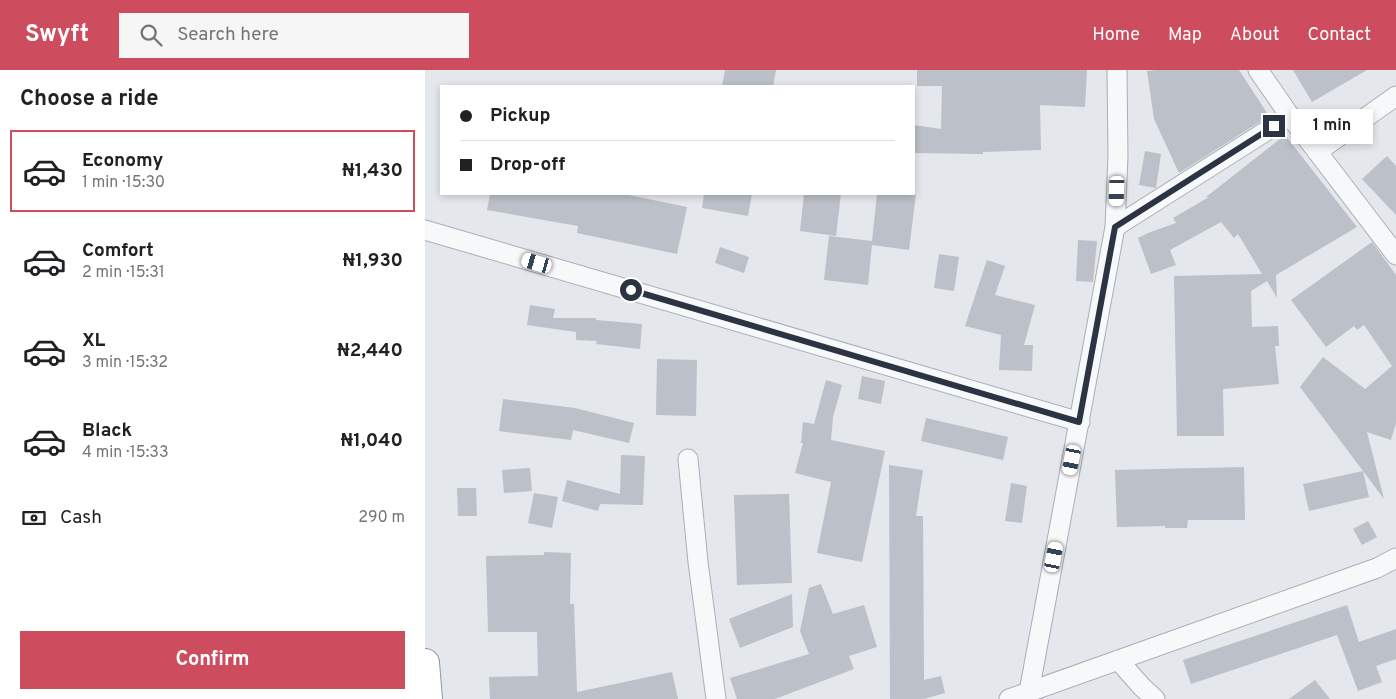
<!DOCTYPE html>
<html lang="en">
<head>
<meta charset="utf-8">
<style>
	:root { --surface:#fff; --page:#f6f6f6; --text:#202124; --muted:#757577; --line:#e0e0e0; --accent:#cd4c5e }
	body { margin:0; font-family:Overpass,sans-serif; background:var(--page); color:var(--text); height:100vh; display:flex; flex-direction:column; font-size:19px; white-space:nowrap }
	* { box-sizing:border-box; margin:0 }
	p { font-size:16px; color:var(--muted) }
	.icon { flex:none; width:28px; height:28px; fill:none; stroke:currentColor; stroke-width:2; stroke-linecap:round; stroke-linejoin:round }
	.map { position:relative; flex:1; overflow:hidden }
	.side { display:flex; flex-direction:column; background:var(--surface); width:425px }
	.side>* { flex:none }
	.banner { position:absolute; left:15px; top:15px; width:475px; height:110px; border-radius:0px; box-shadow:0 2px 8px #0003; display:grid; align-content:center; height:110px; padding:0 20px; background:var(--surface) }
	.end { position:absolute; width:22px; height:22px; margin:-11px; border:6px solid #2c3444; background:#fff; box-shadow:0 0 0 2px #fff }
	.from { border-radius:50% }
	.bubble { position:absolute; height:35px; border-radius:0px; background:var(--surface); box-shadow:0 2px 8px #0003; font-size:16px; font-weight:700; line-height:35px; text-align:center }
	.car { position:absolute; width:15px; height:30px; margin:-15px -8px; border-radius:6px; box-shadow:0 0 4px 1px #0007; background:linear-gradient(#fff 24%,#345 0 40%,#fff 0 76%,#345 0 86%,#fff 0) }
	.banner b { display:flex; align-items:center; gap:18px; height:48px; font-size:19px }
	.banner b+b { border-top:1px solid var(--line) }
	.banner i { width:12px; height:12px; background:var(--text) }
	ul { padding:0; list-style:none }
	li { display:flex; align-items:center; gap:15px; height:82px; margin:0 10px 8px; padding:0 10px; border:2px solid transparent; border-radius:0px }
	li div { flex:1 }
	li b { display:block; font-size:19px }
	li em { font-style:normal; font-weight:700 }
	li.current { border-color:var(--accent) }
	li>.icon { width:45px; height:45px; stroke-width:1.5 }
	h2 { padding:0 20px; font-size:22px; line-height:60px }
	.pay { display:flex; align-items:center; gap:12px; height:55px; padding:0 20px; font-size:19px }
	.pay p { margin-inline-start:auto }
	.button { display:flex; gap:10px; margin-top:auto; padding:10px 20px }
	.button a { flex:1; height:58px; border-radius:0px; background:var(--accent); color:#fff; font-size:20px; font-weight:700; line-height:58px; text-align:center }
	header { display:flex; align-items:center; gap:30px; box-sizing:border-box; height:70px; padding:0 25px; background:var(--accent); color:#fff }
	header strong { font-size:24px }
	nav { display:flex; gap:28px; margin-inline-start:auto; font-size:18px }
	.search { width:350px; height:45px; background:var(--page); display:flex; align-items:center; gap:12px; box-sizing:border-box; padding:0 18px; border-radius:0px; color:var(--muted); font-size:19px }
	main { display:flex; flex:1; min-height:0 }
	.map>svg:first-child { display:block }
</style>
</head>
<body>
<header>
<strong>Swyft</strong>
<div class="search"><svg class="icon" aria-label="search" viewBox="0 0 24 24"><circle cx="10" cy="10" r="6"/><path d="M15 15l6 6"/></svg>Search here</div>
<nav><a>Home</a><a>Map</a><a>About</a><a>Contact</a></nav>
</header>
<main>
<section class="side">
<h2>Choose a ride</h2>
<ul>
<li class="current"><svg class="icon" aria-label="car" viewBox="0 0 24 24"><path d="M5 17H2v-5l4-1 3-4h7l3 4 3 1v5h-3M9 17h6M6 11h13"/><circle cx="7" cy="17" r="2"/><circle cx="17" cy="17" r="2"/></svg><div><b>Economy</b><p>1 min · 15:30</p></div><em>₦1,430</em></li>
<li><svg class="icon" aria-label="car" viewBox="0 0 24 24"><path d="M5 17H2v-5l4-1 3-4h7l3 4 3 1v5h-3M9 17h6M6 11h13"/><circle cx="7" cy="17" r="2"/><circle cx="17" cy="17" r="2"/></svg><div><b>Comfort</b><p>2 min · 15:31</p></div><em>₦1,930</em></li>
<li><svg class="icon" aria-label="car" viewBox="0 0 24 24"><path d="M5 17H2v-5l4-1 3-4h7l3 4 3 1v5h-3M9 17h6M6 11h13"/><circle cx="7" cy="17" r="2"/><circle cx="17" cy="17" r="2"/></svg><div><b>XL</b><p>3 min · 15:32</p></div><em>₦2,440</em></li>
<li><svg class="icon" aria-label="car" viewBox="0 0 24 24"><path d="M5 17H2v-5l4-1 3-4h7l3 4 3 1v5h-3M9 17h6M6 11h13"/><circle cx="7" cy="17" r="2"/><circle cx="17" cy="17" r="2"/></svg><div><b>Black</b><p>4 min · 15:33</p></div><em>₦1,040</em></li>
</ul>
<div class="pay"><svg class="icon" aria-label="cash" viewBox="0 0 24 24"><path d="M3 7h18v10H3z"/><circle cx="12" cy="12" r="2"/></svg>Cash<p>290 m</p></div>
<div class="button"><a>Confirm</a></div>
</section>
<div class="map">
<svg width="971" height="629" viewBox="0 0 971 629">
	<rect width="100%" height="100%" fill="#e4e7ec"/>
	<path fill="#bbc0c9" d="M300,0H351L348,16H297Z
		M492,0H662L660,37L615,35L616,80L558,82V84L489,83V55L516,59L517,16H492Z
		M732,0H814L844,46L754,103L729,49L722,1Z
		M868,0H942L887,32Z
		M860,65L932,157L851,205L852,228L842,211L826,221L827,257L853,256L854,276H850L854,314L798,319L799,366H752L749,206L837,204L813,164L809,168L796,152L745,180L751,195L726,204L713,168L723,163L751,153L748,148L784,127H781Z
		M720,81L736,84L731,118L714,115Z
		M962,86L971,96V145L937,109Z
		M65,124H199L262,137L252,184L152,163L153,156L62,140Z
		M279,124H327L323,146L277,138Z
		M379,124H416L411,166L375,161Z
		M452,124H491L484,180L447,175L443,215L399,210L404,166L447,171Z
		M653,170L672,171L668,212L651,211Z
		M947,172L971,205V353L966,370L942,362L959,429L875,317L898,287L940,319L967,296L939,255L932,260L929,256L901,277L866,230Z
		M295,177L324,187L319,203L290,193Z
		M514,184L534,187L529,221L509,218Z
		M562,190L580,196L570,225L610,235L599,275H608L607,301L574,300L576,265L540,256Z
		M105,235L130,239L128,248H171V250L217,254L215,279L171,274L172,271L151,270V262L102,255Z
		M232,289L272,290L271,346L231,345Z
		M437,306L460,311L456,334L433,329Z
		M401,310L417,315L408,347L406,370L460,381L437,492L392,483L406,412L370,403L378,373H376L378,352L389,354Z
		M78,329L150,338L209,353L204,373L148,360L146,370L74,361Z
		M501,348L583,367L578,390L496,371Z
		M196,385L220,386L218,435L175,434L173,441L137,431L142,410L195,424Z
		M464,395L498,400L491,446H498L499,610L516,606L520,623L499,629H465Z
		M819,397L820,450H763L762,458H740V456L692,457L690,400Z
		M105,398L107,421L79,423L77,400Z
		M938,401L944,427L884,441L878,414Z
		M586,413L602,416L597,453L580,451Z
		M32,418H51L52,446H33Z
		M109,423L133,427L127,458L103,453Z
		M364,424L367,513L312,515L309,425Z
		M943,451L952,467L937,475L928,459Z
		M119,482L146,483L145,534H149L152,622L247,602L253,629H65L64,607L113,606L112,562H63L61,486L119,485Z
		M396,514L408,544L439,535L452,577L424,586L429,599L350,629H312L305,608L384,584L375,561L384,518Z
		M367,524L368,557L315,578L304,549Z
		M922,535L934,572L971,559V589L951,596L957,612L933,621L912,565L766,614L758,590Z
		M890,610L905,629H864Z"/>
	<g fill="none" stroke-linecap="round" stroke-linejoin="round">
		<g stroke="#a9aeb6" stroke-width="21">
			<path id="minor" d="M833,0L865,46L971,185
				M892,82L971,26
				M690,157L865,46
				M0,160L655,352
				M263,389L273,492L291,629
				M693,590L717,617L730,629
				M604,622L690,157L693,86L692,0
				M584,629L952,498L971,488"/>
		</g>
		<g stroke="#8b94a2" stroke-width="30">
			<path id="trunk" d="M0,593L3,629"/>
		</g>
		<use href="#minor" stroke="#f7f8fa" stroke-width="19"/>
		<use href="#trunk" stroke="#fff" stroke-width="28"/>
	</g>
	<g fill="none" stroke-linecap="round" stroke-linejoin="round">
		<path stroke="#2c3444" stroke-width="6" d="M206,220L654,352L690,157L849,56"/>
	</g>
</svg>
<i class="end from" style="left:206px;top:220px"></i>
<i class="end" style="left:849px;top:56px"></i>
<div class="bubble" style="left:866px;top:39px;width:82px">1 min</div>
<i class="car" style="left:692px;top:121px;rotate:182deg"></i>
<i class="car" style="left:112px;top:193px;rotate:286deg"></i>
<i class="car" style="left:647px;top:390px;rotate:191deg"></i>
<i class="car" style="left:629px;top:487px;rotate:11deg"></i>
<div class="banner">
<b><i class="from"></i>Pickup</b>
<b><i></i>Drop-off</b>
</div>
</div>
</main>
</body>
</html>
